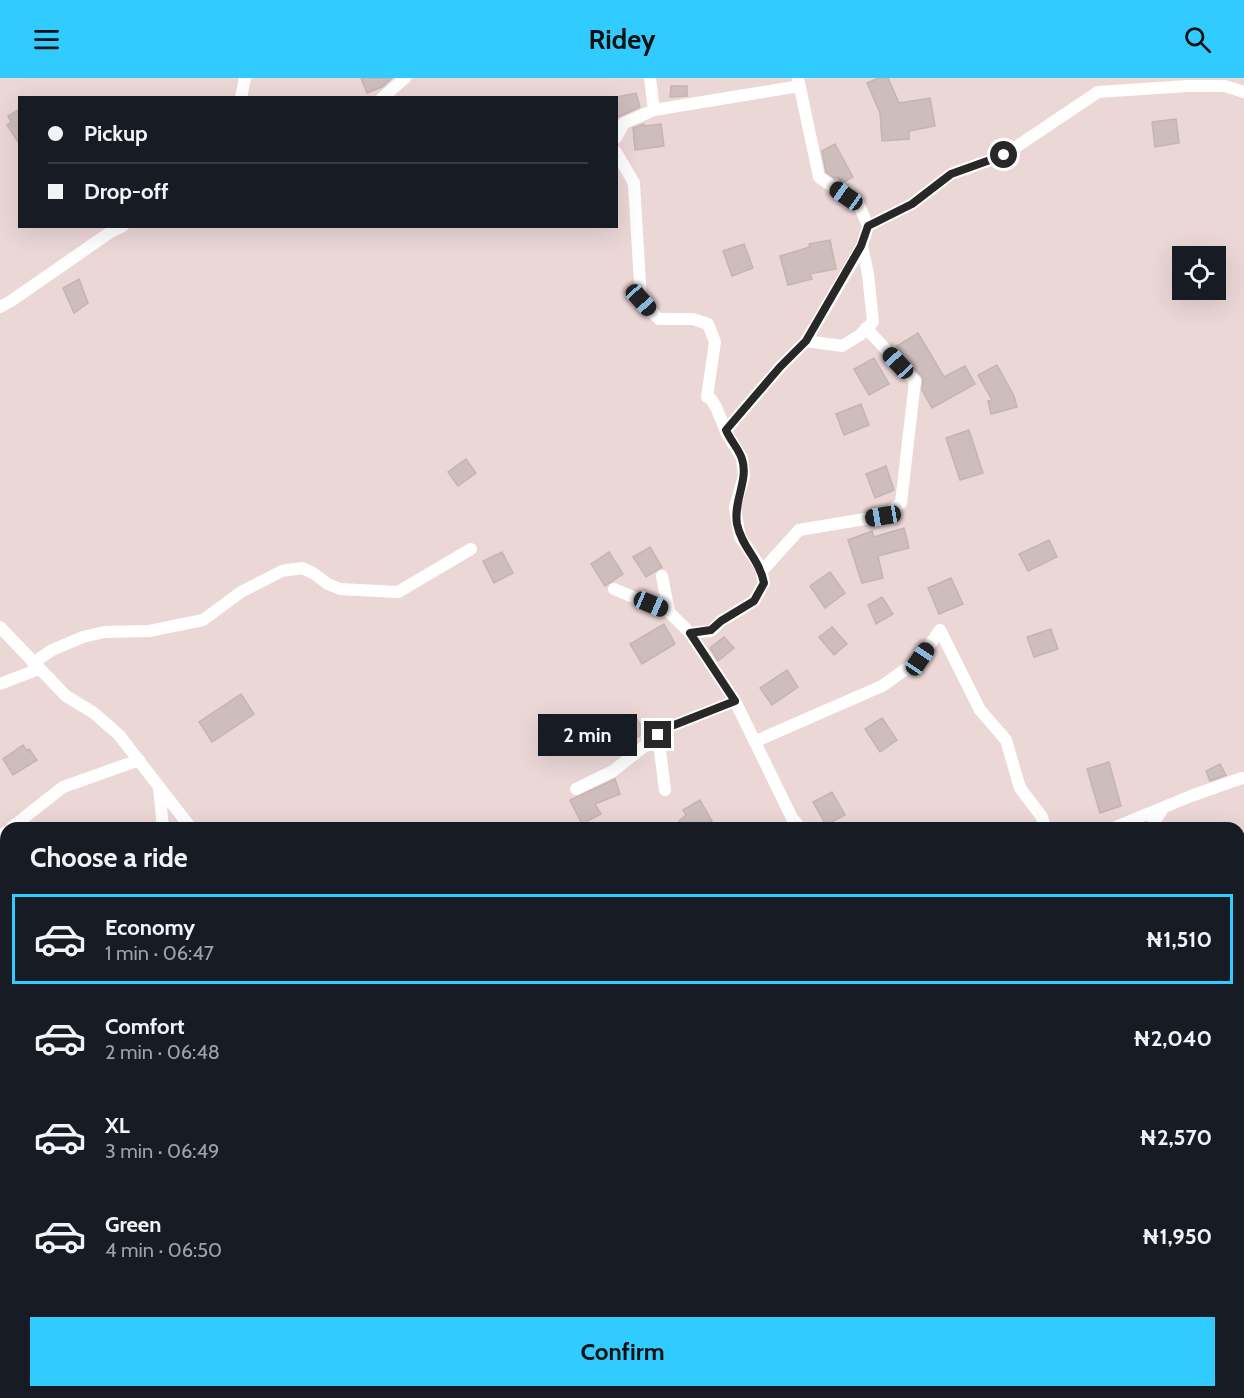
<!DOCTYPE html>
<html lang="en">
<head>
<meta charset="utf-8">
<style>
	:root { --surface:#171b24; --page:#242831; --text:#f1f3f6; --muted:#9ea1a6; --line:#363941; --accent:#31ccff }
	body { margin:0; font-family:Cabin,sans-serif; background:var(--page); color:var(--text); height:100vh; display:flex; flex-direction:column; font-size:22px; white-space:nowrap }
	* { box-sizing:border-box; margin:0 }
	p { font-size:20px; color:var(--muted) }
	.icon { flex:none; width:33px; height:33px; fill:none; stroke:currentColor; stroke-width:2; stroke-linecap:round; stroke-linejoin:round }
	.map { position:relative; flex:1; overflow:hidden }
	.sheet { position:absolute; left:0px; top:744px; width:1245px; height:576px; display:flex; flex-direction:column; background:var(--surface); border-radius:18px 18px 0 0; box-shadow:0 6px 24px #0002 }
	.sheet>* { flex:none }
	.hud { position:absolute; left:18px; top:18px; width:600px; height:132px; border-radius:0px; box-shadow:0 6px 24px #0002; display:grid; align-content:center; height:132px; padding:0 30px; background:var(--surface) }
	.controls { position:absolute; left:1172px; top:168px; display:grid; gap:12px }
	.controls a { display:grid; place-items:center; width:54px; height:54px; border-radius:0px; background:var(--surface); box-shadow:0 6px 24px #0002; font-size:30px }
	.end { position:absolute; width:27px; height:27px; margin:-14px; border:8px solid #282828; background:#fff; box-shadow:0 0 0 3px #fff }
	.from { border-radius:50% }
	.bubble { position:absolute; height:42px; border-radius:0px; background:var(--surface); box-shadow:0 6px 24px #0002; font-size:20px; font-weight:800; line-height:42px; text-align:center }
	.car { position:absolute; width:18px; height:36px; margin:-18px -9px; border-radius:8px; box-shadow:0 0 4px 2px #0007; background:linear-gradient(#222 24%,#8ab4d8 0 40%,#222 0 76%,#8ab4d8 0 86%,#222 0) }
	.hud b { display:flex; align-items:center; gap:21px; height:57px; font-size:22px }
	.hud b+b { border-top:2px solid var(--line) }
	.hud i { width:15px; height:15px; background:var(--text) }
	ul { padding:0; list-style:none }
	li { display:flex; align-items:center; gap:18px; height:90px; margin:0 12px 9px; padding:0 18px; border:3px solid transparent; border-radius:0px }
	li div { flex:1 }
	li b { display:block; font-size:22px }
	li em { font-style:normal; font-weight:800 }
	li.active { border-color:var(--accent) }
	li>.icon { width:54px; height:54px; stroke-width:1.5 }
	h2 { padding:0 30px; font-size:27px; line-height:72px }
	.action { display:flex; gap:12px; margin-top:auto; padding:12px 30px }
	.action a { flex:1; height:69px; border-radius:0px; background:var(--accent); color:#111; font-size:24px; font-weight:800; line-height:69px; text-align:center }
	header { display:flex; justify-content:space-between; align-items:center; height:78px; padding:0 30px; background:var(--accent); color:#111; font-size:27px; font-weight:800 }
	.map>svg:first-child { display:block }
</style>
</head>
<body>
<header><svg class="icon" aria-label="menu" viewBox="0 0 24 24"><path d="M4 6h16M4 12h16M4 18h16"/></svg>Ridey<svg class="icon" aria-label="search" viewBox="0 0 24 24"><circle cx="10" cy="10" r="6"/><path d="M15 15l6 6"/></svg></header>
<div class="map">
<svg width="1244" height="1320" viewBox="0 0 1244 1320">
	<rect width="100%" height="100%" fill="#ecd7d7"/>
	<path fill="#cdbdbd" stroke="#c7b3b1" stroke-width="1.5" d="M361,0H392L382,9L367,15Z
		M879,0H888L899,25L930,20L935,48L909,53V61L882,63L880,35L867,5Z
		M671,8H687V18L670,19Z
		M636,15L640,29L616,40V19Z
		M20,31V67L7,47L11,44L8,38Z
		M1176,41L1179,65L1155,69L1152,44Z
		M644,46V48L661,46L664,68L635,72L633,50Z
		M835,66L853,99L842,105L838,99L834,100L826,94L822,73Z
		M830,162L836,191L810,196L812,201L788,207L780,178L810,169L809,166Z
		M744,166L753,190L732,198L723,173Z
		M79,201L88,225L74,235L63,210Z
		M918,255L944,299L965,288L975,306L932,330L922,312L923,300L904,279L897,268Z
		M874,280L889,306L869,317L854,291Z
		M997,287L1014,318L1017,329L991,336L988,323L992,322L978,297Z
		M861,326L869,347L844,357L836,336Z
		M969,352L983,395L960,402L946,360Z
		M466,381L476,395L458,408L448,394Z
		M886,388L894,412L875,420L866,396Z
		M904,450L909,470L878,478L883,500L862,505L848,462L872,453L874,459Z
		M1049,462L1057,479L1028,493L1019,476Z
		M650,469L662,489L646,499L633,479Z
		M502,474L513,495L494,505L483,483Z
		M609,474L623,496L605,508L591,486Z
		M830,494L845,515L825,530L810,508Z
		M951,500L963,526L939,536L928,510Z
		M882,519L893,536L876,546L868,527Z
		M664,546L675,566L642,586L630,566Z
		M832,549L847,566L834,577L819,559Z
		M1051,551L1058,571L1034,579L1027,559Z
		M724,559L734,570L718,583L710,570Z
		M787,592L798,609L772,627L760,610Z
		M241,616L254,636L212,664L199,644Z
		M635,637L645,655L615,671L605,653Z
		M882,640L897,662L880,674L865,651Z
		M23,667L27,673L29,671L37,682L13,697L3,681Z
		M1109,684L1121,728L1100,735L1087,691Z
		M1220,686L1226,697L1210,703L1206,693Z
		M615,701L620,716L595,726L601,736L582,746L570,722Z
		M832,714L845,737L826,747L813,724Z
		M700,722L712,743L701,750H683L679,743L686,737L683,732Z"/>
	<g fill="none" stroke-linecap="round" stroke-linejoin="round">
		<path stroke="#fff" stroke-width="12" d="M650,0L654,32
			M798,0L819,99L859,127L868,148
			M241,20L245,0
			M382,20L405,0
			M616,60L624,45L654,32L800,8
			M616,74L634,105L641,222L659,241H693L708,246L715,264L707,319L711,321L716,329L727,356L742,380L744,398L735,429L737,443L740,459L761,490L764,505L754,523L721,543L711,553L690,555L735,623L792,740L801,750
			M0,229L11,223L112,153L123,148
			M806,263L862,168
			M726,352L780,289L806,263L842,268L860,257L873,244L868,196L862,168L868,148L912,126L951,96L1004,77L1098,14L1187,8H1225L1244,14
			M762,493L799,452L883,438L901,425L915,303L866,250
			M662,498L669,534
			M614,511L669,534L690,555
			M0,549L66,618L94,635L119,657L191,750
			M33,585L52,572L83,559L104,554L149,553L203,542L241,514L282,493L302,490L313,495L328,506L340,511L398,514L471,471
			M0,606L39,591
			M658,657L665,712
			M756,663L882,608L920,581L940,552L980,632L1006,662L1020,710L1042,739L1045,750
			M159,709L163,750
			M576,711L613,693L669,649L735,623
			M11,750L63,709L139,682
			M1113,750L1191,718L1242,700
			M1150,750L1164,729
			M0,758L6,754
			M1239,853L1244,855
			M0,882L6,881
			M1239,964L1244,970
			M0,1012L6,1009
			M0,1262L6,1272
			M30,1314L33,1320
			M304,1314L309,1320
			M687,1314L695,1320
			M1005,1314L1008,1320
			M631,1320L637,1314
			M770,1320L771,1314"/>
	</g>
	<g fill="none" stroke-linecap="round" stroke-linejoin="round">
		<path stroke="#282828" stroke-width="8" d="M658,657L669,649L735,623L690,555L711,552L721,543L754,523L764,505C759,480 742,470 737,446C733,423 749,402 742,381C739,371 730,362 726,352L780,289L806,263L861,168L868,148L912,126L951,96L1004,77"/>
	</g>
</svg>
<div class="controls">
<a><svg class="icon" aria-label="locate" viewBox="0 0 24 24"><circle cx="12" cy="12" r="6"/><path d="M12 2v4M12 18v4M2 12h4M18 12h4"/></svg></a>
</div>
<i class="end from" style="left:1004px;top:77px"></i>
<i class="end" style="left:658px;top:657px"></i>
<div class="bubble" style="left:538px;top:636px;width:99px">2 min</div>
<i class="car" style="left:846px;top:118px;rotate:305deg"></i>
<i class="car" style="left:641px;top:222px;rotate:138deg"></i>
<i class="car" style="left:898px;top:285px;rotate:317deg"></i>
<i class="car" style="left:883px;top:438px;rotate:260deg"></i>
<i class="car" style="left:651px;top:526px;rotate:113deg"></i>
<i class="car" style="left:920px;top:581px;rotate:34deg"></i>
<div class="hud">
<b><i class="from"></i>Pickup</b>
<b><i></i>Drop-off</b>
</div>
<section class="sheet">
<h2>Choose a ride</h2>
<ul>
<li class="active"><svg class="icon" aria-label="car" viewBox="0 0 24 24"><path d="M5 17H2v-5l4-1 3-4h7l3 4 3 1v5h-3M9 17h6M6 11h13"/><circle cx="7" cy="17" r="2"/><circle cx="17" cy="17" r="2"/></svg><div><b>Economy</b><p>1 min · 06:47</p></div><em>₦1,510</em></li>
<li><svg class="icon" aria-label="car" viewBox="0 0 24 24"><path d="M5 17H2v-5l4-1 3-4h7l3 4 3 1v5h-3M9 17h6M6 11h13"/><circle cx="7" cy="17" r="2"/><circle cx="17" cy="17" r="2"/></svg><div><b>Comfort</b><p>2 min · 06:48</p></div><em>₦2,040</em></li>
<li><svg class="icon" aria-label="car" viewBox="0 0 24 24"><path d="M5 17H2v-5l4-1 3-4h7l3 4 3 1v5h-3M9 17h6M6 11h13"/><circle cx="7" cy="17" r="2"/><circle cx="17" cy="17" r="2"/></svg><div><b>XL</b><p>3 min · 06:49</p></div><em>₦2,570</em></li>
<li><svg class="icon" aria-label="car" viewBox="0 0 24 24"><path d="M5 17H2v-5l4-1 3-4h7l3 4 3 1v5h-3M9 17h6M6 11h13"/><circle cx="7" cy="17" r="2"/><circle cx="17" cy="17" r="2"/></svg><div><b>Green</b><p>4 min · 06:50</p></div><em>₦1,950</em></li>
</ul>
<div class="action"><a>Confirm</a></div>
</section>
</div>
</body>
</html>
